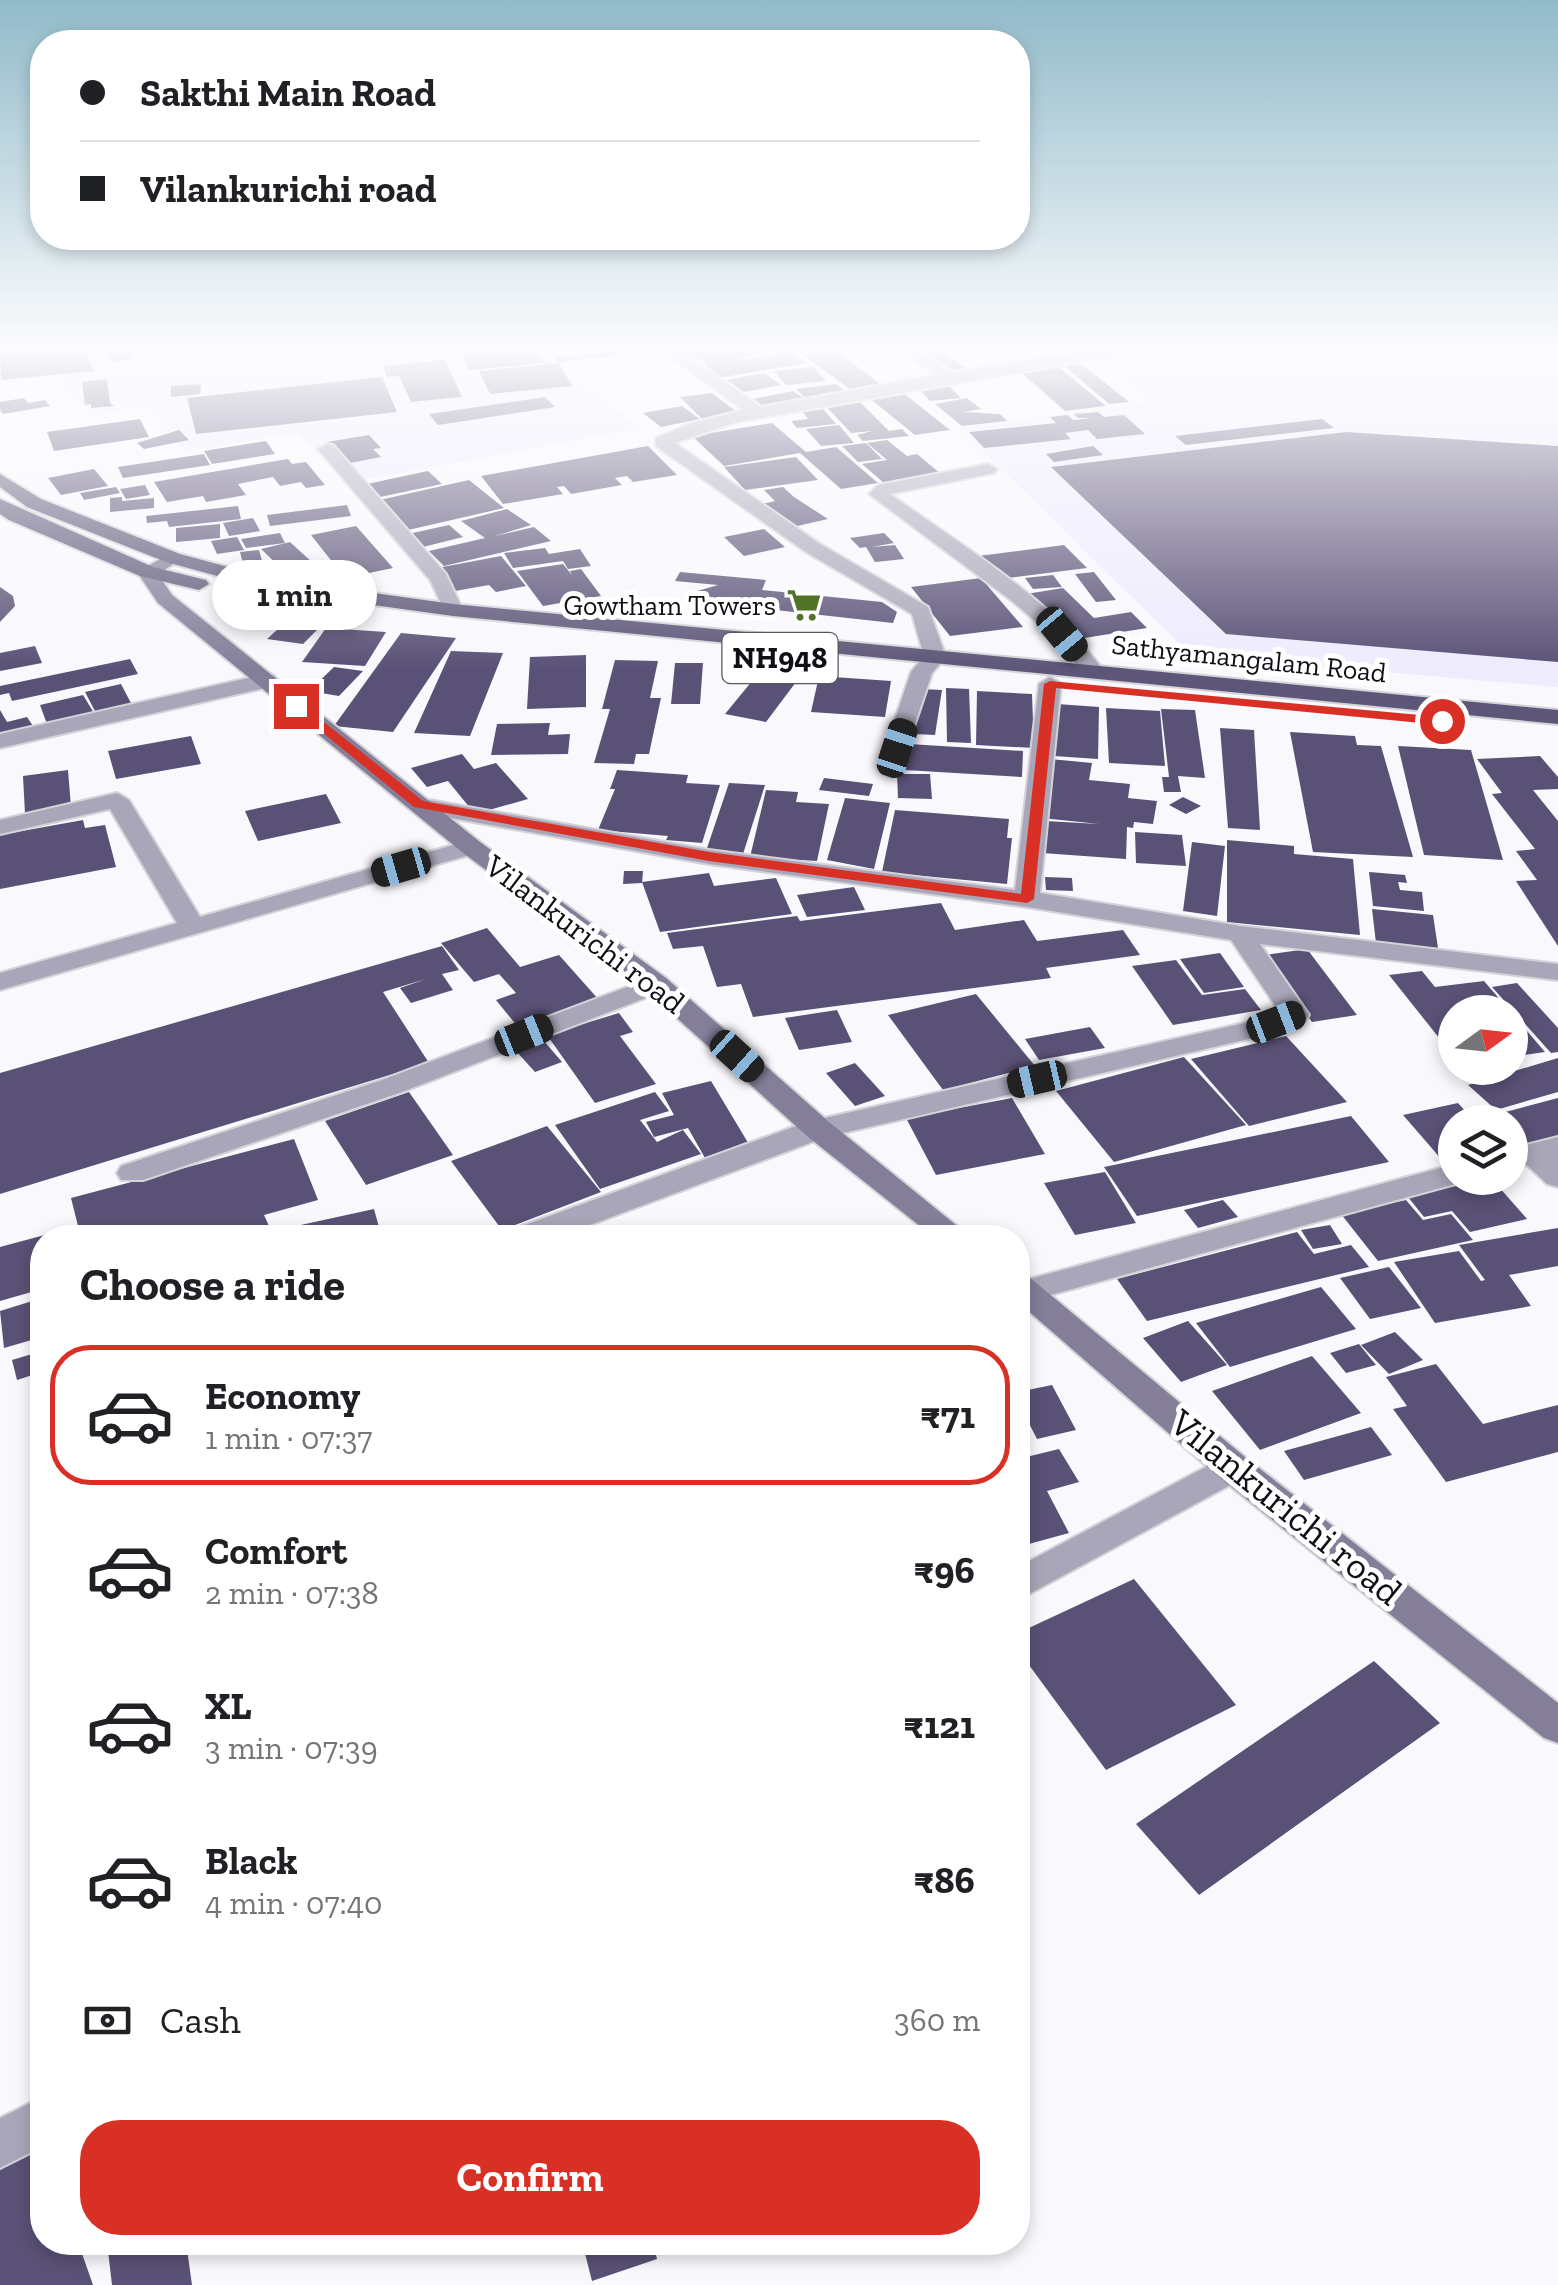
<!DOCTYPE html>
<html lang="en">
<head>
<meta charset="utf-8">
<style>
	:root { --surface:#fff; --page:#f6f6f6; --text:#202124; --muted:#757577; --line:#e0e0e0; --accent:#d93025 }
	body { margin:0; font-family:"Zilla Slab",serif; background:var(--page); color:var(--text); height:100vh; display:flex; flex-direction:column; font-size:38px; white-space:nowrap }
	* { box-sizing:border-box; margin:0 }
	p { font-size:32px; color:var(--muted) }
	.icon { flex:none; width:55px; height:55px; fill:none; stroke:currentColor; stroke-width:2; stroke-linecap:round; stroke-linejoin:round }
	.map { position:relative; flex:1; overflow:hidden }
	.details { position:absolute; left:30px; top:1225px; width:1000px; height:1030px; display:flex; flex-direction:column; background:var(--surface); border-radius:40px; box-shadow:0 5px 15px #0003 }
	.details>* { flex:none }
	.hud { position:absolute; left:30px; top:30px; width:1000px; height:220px; border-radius:40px; box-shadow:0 5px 15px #0003; display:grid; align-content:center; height:220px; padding:0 50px; background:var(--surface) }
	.needle { width:65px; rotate:75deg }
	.fabs { position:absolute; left:1438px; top:995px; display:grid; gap:20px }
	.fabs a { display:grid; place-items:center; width:90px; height:90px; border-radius:50%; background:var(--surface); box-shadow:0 5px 15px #0003; font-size:50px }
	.end { position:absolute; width:45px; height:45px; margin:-22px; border:12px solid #d93025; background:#fff; box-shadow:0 0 0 5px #fff }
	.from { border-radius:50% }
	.bubble { position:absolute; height:70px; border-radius:35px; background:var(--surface); box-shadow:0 5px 15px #0003; font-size:32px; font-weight:700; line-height:70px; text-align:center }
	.car { position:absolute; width:30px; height:60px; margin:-30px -15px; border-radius:12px; box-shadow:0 0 8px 2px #0007; background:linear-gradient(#222 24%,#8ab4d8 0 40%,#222 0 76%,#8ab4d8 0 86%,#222 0) }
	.hud b { display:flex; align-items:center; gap:35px; height:95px; font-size:38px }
	.hud b+b { border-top:2px solid var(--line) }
	.hud i { width:25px; height:25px; background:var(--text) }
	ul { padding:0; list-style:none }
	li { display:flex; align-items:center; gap:30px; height:140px; margin:0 20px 15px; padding:0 30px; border:5px solid transparent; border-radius:40px }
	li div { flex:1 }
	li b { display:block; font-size:38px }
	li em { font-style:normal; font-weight:700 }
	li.active { border-color:var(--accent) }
	li>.icon { width:90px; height:90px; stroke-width:1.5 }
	h2 { padding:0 50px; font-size:45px; line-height:120px }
	.pay { display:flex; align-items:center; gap:25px; height:110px; padding:0 50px; font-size:38px }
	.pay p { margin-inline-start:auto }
	.action { display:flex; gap:20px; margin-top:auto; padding:20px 50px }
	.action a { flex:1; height:115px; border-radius:40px; background:var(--accent); color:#fff; font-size:40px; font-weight:700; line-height:115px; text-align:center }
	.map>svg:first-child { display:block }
</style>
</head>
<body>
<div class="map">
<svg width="1558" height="2285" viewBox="0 0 1558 2285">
	<rect width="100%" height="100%" fill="#f9f8fd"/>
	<path fill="#eeebfd" d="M0,350H532L641,428L348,483L298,433L185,451L148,407L94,414L55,377L0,383Z
		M1184,350H1558V687L1191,655L959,428L1150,402L1104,359Z"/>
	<path fill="#5a5176" d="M0,350H85L94,371L1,380Z
		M105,350H128L132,359L111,362Z
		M492,350H538L546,363L469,370L461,353Z
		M696,350H774L729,362L791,352L807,363L718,378L703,367L707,366L703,361L683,352Z
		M824,350H835L883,386L851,390L803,355Z
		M923,350H942L968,370L952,372Z
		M613,351L615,356L557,362L554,357Z
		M445,360L462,397L411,402L399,376L387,377L383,366Z
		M1078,362L1103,381L1129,402L1109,404L1062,364Z
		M559,363L572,386L490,394L479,371Z
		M1055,364L1106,406L1065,411L1016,368Z
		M813,367L826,381L786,385L774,371Z
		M764,373L781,385L744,392L727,380Z
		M382,377L397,412L196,434L187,398Z
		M107,379L110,403L114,406L91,408V404L85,405L82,382Z
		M946,383L961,398L930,401L916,386Z
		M201,384L200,394L171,397V386Z
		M836,384L846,393L806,399L796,389Z
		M793,391L805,399L764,407L753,399Z
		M902,392L950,430L915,435L868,397Z
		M712,393L722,401L739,413L702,419L680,397Z
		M545,397L555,407L438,425L429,414Z
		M24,398L28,403L45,400L50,406L3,414L0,410V402Z
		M967,398L981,409L963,412L1000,414L1007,421L962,426L935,404Z
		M859,401L889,431L902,429L909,436L863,441L857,435L872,431L851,433L825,405Z
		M682,406L700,419L661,427L643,413Z
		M823,409L836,424L797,428L791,421L808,419L802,411Z
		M1098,412L1104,417L1124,415L1145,434L1097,439L1088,430L1065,433L1071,439L984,448L969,432L1056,423L1050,417L1068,415L1073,420L1093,418H1078L1074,414Z
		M140,419L149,437L54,451L47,432Z
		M1322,419L1334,428L1186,445L1175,436Z
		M772,423L806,452L836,447L878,483L841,489L800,453L724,466L692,436Z
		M839,425L854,443L821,446L806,429Z
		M179,430L189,440L144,449L137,443Z
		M1346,432L1558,446V662L1226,634L1051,467Z
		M369,435L381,448L373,449L381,457L345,464L327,442Z
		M887,440L907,456L917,454L941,474L884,483L862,464L887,460L867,443Z
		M266,441L275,454L212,464L204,451Z
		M866,443L882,459L858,462L842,446Z
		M648,446L677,475L633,482L627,476L615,478L622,485L571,494L564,486L557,487L563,494L503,504L481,476Z
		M1093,446L1103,455L1054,462L1046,454Z
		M204,454L210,465L123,478L118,467Z
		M796,457L818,480L745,490L724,467Z
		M288,459L292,464L306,462L325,485L306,488L301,482L280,486L273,477L238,484L246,495L206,502L203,496L167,502L154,482Z
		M94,469L108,486L61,495L48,478Z
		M428,471L442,484L380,497L367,484Z
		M469,480L504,508L408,530L375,501Z
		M145,485L150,495L126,499L120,489Z
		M116,487L120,493L84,500L80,493Z
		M783,487L794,497L828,519L793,527L762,504L775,501L764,490Z
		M122,497V501L154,498V508L110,512V498Z
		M347,505L351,516L270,526L267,515Z
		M238,506L241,519L169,527L167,521L147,523L146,516Z
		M507,509L531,525L495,536L534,527L551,541L444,566L429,551L485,538L461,521Z
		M253,518L260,531L229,536L223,523Z
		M220,524V538L176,542V528Z
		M449,525L463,537L423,547L408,534Z
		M356,526L393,568L345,578L311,535Z
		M764,529L785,547L744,556L724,537Z
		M280,533L285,543L246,548L241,539Z
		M884,533L894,543L872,547L895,545L904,559L875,562L866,547L860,548L850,538Z
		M237,537L244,550L217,554L211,541Z
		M290,542L313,563L283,570L261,549Z
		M1064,545L1087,568L999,579L978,556Z
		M545,548L549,554L580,549L591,566L568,569L563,561L513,568L504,553Z
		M259,550L264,568L245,571L240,552Z
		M501,556L526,586L496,592L489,585L455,591L437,568Z
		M563,564L572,575L570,571L581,569L601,596L543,606L517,571Z
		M680,572L766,580L762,590L882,602L897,612L893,623L702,602L694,592L718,585L675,581Z
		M1094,572L1116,600L1096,602L1075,574Z
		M1053,575L1062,587L1033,589L1025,578Z
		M981,578L1023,627L950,636L911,587Z
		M0,587L13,596L15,606L0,622Z
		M1063,588L1094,618L1131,612L1147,628L1072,640L1026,594Z
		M255,616L281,617L275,629L248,627Z
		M289,619L323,624L303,644L267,639Z
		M326,628L386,632L365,666L302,662Z
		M401,633L456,638L393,732L334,726Z
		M35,646L42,663L0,671V653Z
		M451,651L503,653L470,736L414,733Z
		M586,655V707L527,709L530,657Z
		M130,659L138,674L12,701L9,693L0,695V686Z
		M615,660L658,661L650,698H661L649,754H636L634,764L594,763L610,709H602Z
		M675,663H703L700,704H671Z
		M766,664L805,670L766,722L725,714Z
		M334,667L363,671L339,696L309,691Z
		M819,676L891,681L885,717L811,712Z
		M121,684L132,705L96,713L85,692Z
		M946,688L969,689L971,743L947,742Z
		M921,689L942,690L935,735L914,734Z
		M977,691L1032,694L1034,748L976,745Z
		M83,695L94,713L47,724L40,705Z
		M1057,704L1099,707L1098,759L1054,756Z
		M1106,708L1160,711L1165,766L1109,763Z
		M1161,709L1195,710L1205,778L1178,776L1181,792H1164L1162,777H1169Z
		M0,710L7,722L27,717L35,729L0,737Z
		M550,723L548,735L570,734L568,754L491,755L497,724Z
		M1220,728L1254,730L1260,830L1228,828Z
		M1290,732L1355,736L1357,745L1381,746L1413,857L1313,852Z
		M191,736L201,764L116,779L108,751Z
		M909,744L1023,751L1022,777L905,770Z
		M1398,746L1471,750L1503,860L1424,855Z
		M462,754L474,769L496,763L528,799L475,814L448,781L427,787L411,768Z
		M1540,756L1558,777V789L1533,790L1558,821V946L1516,881L1537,880L1516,851L1535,849L1492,794L1502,793L1477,759Z
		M1050,759L1092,763L1089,780L1130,784L1128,798L1157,801L1153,824L1134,822L1133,828L1127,827L1126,859L1042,853L1045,821L1099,824L1042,818Z
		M68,770L71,807L25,814L23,776Z
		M617,770L688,775L686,783L720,785L702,843L666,840L668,836L598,830L615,789H610Z
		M897,774H930L932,799L898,798Z
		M824,778L873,784L869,796L819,790Z
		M729,783L765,785L743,854L706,851Z
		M766,790L798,792L796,802L829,804L817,861L750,857Z
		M326,794L341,823L258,841L245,811Z
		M1183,797L1201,806L1186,814L1169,805Z
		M845,798L890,803L874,869L827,860Z
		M895,810L1009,819L1007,838H1012L1007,884L882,872Z
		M83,820L85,828L105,825L116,867L0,889V835Z
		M1135,832L1182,835L1186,866L1136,863Z
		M1227,840L1294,846V854L1353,859L1360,935L1227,922Z
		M1192,842L1225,846L1217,916L1183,911Z
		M624,871H643L642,883L623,884Z
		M1369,872L1405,875L1407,883L1398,882L1400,890L1422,892L1424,911L1373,906Z
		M709,873L714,886L776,878L792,914L660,932L642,882Z
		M1045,877L1072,878L1073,891L1046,890Z
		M854,887L865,910L807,917L797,895Z
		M941,903L955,930L1024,920L1037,941L1123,930L1140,955L1046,968L1051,978L753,1017L741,984L717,987L703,946L673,949L667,933L797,916L800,921Z
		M1372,909L1433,915L1438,948L1376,943Z
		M487,928L520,967L559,955L599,1000L518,1027L496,1000L516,993L499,974L474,982L441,943Z
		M442,946L459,970L442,974L453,990L411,1003L400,988L426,979L383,992L429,1063L0,1194V1073Z
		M1307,949L1357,1015L1312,1022L1264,955Z
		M1220,953L1244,987L1204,993L1180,959Z
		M1176,960L1202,995L1245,989L1261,1010L1173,1025L1132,966Z
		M1422,971L1435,987L1484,981L1545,1052L1510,1057V1012H1455V1058L1389,975Z
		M1517,983L1558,1028V1052L1551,1053L1492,987Z
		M976,994L1035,1066L943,1090L888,1015Z
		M837,1010L852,1042L799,1050L785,1018Z
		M619,1013L633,1032L620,1036L656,1084L595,1103L547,1035Z
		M1090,1027L1105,1048L1039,1060L1025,1039Z
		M1286,1036L1347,1102L1249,1126L1191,1059Z
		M544,1041L562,1062L535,1072L516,1051Z
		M1184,1057L1246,1125L1114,1162L1056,1091Z
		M1558,1058V1092L1496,1110L1468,1085Z
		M855,1063L885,1096L855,1106L826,1073Z
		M711,1081L750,1146L705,1158L688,1128L654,1137L646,1122L674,1115L662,1093Z
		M409,1092L453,1155L366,1185L325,1121Z
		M655,1092L669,1111L640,1120L657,1142L683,1130L701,1154L600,1189L555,1125Z
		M1012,1098L1045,1154L936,1175L906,1118Z
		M1558,1098V1139L1531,1147L1498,1114Z
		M1458,1103L1475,1122H1455V1166L1449,1168L1403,1115Z
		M1351,1116L1389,1162L1137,1216L1104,1167Z
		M547,1126L601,1192L502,1230L451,1161Z
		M294,1139L318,1200L264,1215L269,1226L229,1238H42V1289L0,1301V1247L78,1226L71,1198Z
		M1105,1172L1136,1223L1075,1235L1044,1183Z
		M1491,1178L1527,1219L1470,1232L1452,1211L1424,1217L1408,1197Z
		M1223,1200L1238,1217L1198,1228L1184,1210Z
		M1406,1200L1423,1220L1451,1214L1473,1240L1378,1261L1341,1214Z
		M374,1209L382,1238H289L287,1228Z
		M1330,1225L1342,1244L1313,1249L1301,1230Z
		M1558,1228V1266L1509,1275L1531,1306L1435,1323L1394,1262L1459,1251L1481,1281L1485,1280L1459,1245Z
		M1297,1232L1314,1254L1351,1245L1369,1267L1147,1321L1117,1279Z
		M1389,1267L1421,1308L1370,1319L1340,1278Z
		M1321,1287L1356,1329L1230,1367L1196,1323Z
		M42,1298V1337L4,1348L0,1311Z
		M1188,1321L1227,1365L1181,1382L1143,1338Z
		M1395,1332L1423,1360L1389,1374L1361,1345Z
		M1359,1344L1376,1365L1346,1373L1330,1353Z
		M42,1351V1372L17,1380L12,1360Z
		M1312,1356L1361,1413L1260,1450L1212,1391Z
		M1436,1364L1483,1424L1558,1405V1452L1446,1482L1393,1409L1407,1406L1386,1377Z
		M1052,1385L1076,1430L1037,1439L1018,1402V1392Z
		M1371,1427L1392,1455L1304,1480L1284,1451Z
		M1059,1449L1079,1482L1047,1491L1069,1533L1018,1547V1459Z
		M1134,1579L1236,1705L1106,1770L1018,1650V1633Z
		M1374,1661L1440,1723L1199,1895L1136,1824Z
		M38,2132L42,2144V2242H78L93,2285H0V2154Z
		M107,2242H186L192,2285H112Z
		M582,2242H653L657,2259L592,2281Z"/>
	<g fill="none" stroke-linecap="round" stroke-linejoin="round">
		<g stroke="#d4d3d8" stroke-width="4">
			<path id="minor" d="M661,350H679L761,407L936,375L900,350H918L953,372L1088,350H1127L1119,355L737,422L675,443L820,544L928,607L946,657L932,673L905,753L897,755L885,748L911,672L924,656L912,614L806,552L656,446V438L692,423L743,410Z
				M327,444L333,445L446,574L463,610L460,614H446L430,580L318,449Z
				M988,464L997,469L994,473L890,494C964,547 1049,597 1104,671L1101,676H1085L1055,638L1012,601L869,494L878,485Z
				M266,674L274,676L277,681L274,686L0,748V734Z
				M1050,677L1061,684L1040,893L1240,926L1558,964V980L1260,944L1309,1015L1305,1021L1257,1037L826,1137L555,1238H506L511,1230L807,1122L1249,1022L1279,1011L1231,940L1027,907L709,864L418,812L406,805L418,798L709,850L1015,890L1039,684Z
				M117,793L129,800L200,917L471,840L483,847L480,852L0,990V973L177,923L110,809L0,834V820Z
				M656,976L666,978L670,984L666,990L402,1092L143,1180H121L117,1173L121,1166L382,1080Z
				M1558,1137V1187L1547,1184L1527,1165L1510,1169V1149Z
				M1455,1164V1178H1468L1466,1181L1025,1302L1018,1300V1282Z
				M1232,1453L1245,1457L1250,1467L1245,1477L1018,1600V1567Z
				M42,2097V2147L0,2168V2118Z"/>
		</g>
		<g stroke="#d4d3d8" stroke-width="4">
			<path id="secondary" d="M173,552L183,558L158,574L172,595L480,842L666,978L829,1122L972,1238H935L807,1136L646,990L462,852L158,603L137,572Z
				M1018,1274L1029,1277L1245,1457L1558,1703V1743L1544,1738L1219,1477L1018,1302Z"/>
		</g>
		<g stroke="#d4d3d8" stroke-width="4">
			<path id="trunk" d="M0,474L41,499L180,554L273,579L453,604L1558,710V724L453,616L272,591L166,562L27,507L0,487Z
				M0,499L153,567L206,580L209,584L199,590L140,576L9,520L0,514Z"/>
		</g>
		<use href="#minor" fill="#aaa6b9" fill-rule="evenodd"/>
		<use href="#secondary" fill="#847e99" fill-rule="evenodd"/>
		<use href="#trunk" fill="#5e5678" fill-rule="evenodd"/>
	</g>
	<linearGradient id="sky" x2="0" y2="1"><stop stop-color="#91bac9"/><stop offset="0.52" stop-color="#fcfcfe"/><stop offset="1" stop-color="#fcfcfe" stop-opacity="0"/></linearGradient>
	<rect width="1558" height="670" fill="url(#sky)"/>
	<path fill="#d93025" d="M1050,681L1442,717L1448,721L1442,725L1056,688L1034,899L1027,903L709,861L414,807L290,706L300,703L423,801L709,852L1021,894L1044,684Z"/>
	<defs>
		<g id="supermarket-bare" transform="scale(2.7)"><path d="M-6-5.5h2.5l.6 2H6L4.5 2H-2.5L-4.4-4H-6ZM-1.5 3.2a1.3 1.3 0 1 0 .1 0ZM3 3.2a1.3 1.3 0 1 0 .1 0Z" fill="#52732a" stroke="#fff" stroke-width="2.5" paint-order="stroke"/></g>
	</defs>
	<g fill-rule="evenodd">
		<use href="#supermarket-bare" x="804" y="605"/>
	</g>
	<g text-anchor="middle" stroke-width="10" stroke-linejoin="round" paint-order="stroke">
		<g font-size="28" fill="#110f16" stroke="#fff" text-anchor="end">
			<text x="776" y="615">Gowtham Towers</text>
		</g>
		<g font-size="28" fill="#110f16" stroke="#fff">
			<text transform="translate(1249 658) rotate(6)" y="10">Sathyamangalam Road</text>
		</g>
		<rect fill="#fff" stroke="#58575c" stroke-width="2.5" x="722.5" y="633" width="115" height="50" rx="8"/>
		<g font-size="30" font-weight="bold" fill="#110f16">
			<text x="780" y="668">NH948</text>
		</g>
		<g font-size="32" fill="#110f16" stroke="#fff">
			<text transform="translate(585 934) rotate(37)" y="11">Vilankurichi road</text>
		</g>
		<g font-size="38" fill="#110f16" stroke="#fff">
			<text transform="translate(1286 1507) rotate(39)" y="13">Vilankurichi road</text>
		</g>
	</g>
</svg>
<div class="fabs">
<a><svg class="needle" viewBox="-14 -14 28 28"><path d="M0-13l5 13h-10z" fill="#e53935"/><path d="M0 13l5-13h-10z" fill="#757577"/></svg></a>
<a><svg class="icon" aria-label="layers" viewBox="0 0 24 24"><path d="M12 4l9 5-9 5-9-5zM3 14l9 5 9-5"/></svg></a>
</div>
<i class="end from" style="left:1442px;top:721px"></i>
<i class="end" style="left:296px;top:706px"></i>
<div class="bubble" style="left:212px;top:560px;width:165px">1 min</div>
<i class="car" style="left:1062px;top:634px;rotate:140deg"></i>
<i class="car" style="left:897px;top:748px;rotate:18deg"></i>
<i class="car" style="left:401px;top:867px;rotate:254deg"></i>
<i class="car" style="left:1276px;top:1022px;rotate:69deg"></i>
<i class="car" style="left:524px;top:1035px;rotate:68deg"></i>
<i class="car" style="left:737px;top:1056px;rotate:132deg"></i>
<i class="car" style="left:1037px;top:1079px;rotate:257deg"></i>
<div class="hud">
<b><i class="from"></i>Sakthi Main Road</b>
<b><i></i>Vilankurichi road</b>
</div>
<section class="details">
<h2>Choose a ride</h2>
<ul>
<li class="active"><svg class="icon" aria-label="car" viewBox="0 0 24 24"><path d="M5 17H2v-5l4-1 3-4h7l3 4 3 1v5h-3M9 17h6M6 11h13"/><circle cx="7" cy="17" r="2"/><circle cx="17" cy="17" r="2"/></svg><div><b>Economy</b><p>1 min · 07:37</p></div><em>₹71</em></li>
<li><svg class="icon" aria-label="car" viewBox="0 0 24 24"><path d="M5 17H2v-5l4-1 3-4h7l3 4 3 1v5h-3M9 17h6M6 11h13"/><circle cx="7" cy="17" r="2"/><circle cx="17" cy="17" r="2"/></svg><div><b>Comfort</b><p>2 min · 07:38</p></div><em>₹96</em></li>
<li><svg class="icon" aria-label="car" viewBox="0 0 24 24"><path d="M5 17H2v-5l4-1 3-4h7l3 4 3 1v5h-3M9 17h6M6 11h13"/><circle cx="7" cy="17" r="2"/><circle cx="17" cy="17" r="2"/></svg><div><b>XL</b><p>3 min · 07:39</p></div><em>₹121</em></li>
<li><svg class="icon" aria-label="car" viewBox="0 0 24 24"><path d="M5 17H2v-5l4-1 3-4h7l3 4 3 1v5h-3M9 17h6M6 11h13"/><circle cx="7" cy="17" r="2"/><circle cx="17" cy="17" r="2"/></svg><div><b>Black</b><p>4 min · 07:40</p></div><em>₹86</em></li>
</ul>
<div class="pay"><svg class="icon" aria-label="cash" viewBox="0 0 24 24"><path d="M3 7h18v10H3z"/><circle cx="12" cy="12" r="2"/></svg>Cash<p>360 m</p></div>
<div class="action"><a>Confirm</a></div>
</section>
</div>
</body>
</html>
